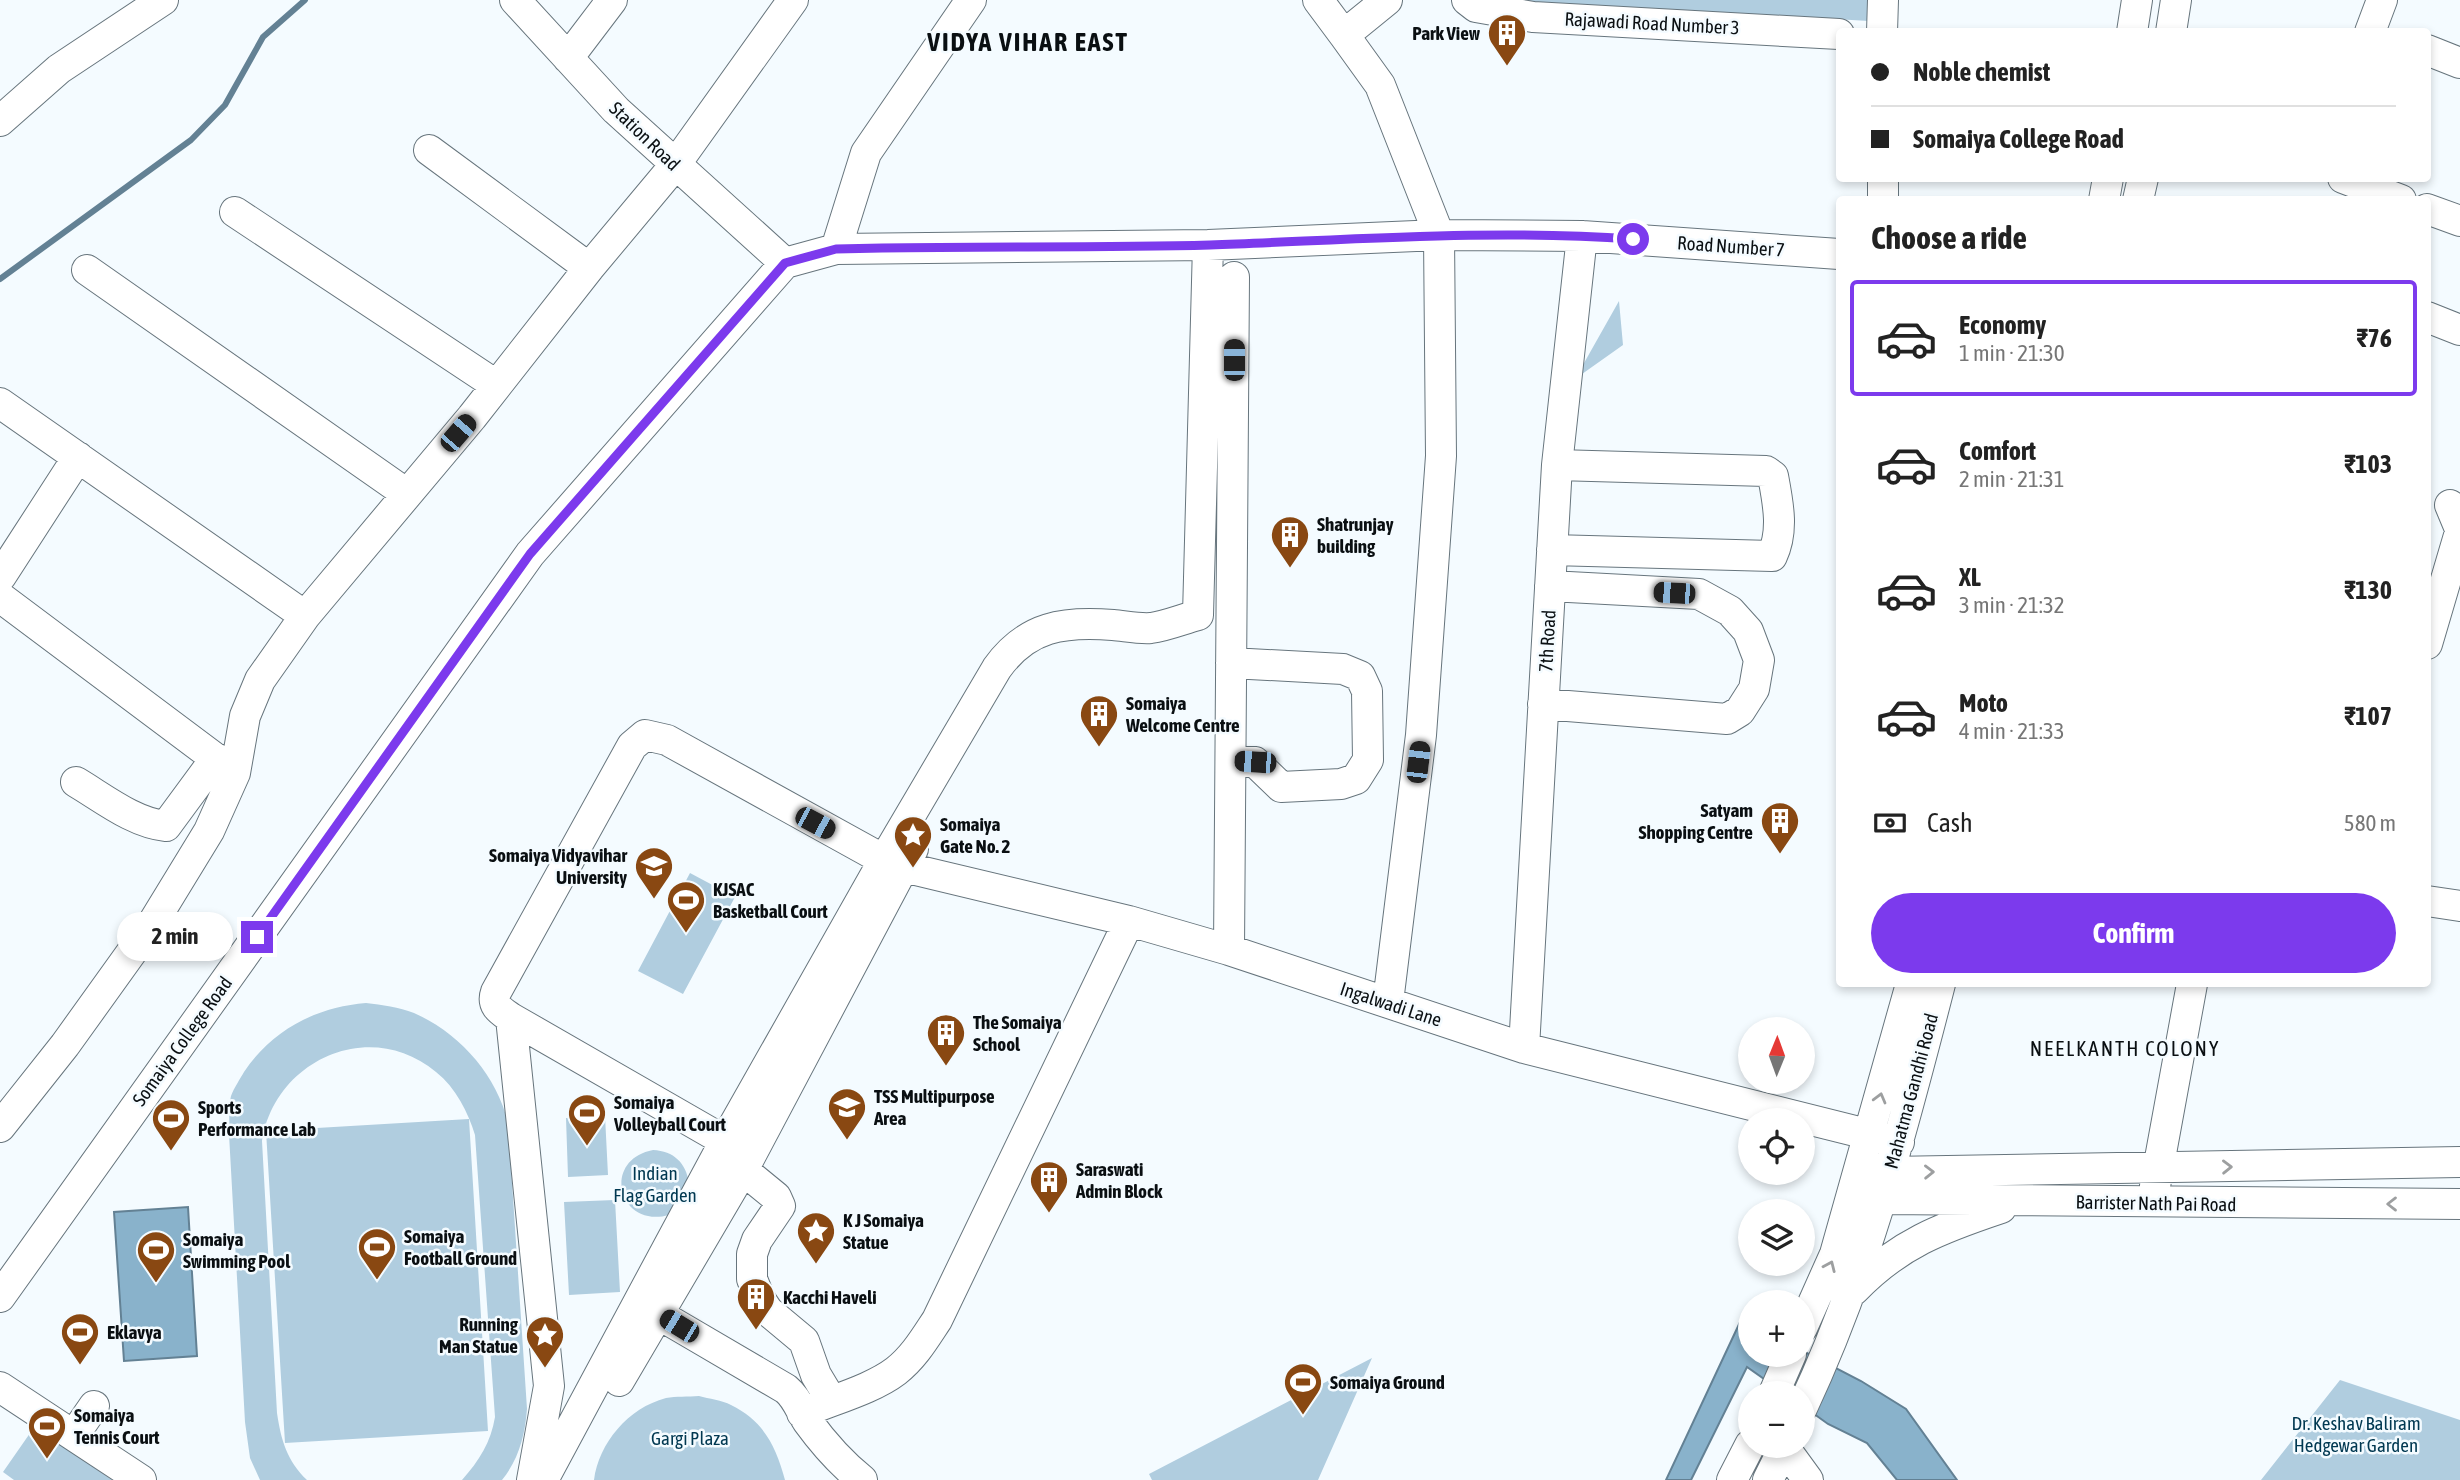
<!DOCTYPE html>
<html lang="en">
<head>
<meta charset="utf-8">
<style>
	:root { --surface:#fff; --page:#f2f2f2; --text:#222; --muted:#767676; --line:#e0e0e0; --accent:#7c3aed }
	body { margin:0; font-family:"Asap Condensed",sans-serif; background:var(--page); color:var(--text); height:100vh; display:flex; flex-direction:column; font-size:26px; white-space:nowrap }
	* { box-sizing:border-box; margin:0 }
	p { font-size:23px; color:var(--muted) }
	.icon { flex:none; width:38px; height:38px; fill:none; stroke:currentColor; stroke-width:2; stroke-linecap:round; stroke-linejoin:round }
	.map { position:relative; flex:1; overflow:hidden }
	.drawer { position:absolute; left:1836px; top:196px; width:595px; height:791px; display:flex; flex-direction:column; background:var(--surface); border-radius:7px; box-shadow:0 4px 10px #0003 }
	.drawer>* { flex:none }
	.guide { position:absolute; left:1836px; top:28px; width:595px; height:154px; border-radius:7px; box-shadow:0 4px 10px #0003; display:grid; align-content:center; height:154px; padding:0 35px; background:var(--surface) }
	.needle { width:46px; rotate:1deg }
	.controls { position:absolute; left:1738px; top:1017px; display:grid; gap:14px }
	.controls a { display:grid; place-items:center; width:77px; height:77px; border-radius:50%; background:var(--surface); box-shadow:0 4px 10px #0003; font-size:35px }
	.end { position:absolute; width:32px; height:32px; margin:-16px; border:9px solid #7c3aed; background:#fff; box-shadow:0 0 0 4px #fff }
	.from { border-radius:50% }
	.bubble { position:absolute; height:49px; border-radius:24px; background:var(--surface); box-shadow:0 4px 10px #0003; font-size:23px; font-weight:700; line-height:49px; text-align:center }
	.car { position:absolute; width:21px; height:42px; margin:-21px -10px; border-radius:9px; box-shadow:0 0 5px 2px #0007; background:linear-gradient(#222 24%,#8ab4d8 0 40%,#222 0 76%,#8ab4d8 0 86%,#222 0) }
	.guide b { display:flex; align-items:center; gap:24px; height:66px; font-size:26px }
	.guide b+b { border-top:2px solid var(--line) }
	.guide i { width:18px; height:18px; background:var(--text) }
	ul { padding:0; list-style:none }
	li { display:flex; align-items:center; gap:21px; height:116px; margin:0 14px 10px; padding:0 21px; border:4px solid transparent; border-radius:7px }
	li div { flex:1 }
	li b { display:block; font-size:26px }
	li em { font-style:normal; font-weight:700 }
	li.selected { border-color:var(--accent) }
	li>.icon { width:63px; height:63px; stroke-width:1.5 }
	h2 { padding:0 35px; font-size:32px; line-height:84px }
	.pay { display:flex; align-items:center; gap:18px; height:77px; padding:0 35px; font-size:26px }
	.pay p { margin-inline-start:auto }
	.cta { display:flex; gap:14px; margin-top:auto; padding:14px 35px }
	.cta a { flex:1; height:80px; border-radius:42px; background:var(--accent); color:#fff; font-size:28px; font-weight:700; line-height:80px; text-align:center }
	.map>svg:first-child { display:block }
</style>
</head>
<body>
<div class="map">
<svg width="2460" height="1480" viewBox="0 0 2460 1480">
	<rect width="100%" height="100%" fill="#f4fbff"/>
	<path fill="#b0cddf" d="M1498,0H1870L1869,21Z
		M1619,301L1623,345L1575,379Z
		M690,873L735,897L683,994L638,971Z
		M366,1003C382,1005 399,1007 414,1013C460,1033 496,1075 508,1122L527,1409C525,1435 519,1459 502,1480H462C479,1461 491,1442 495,1417L475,1135C468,1112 456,1088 436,1072C370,1017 275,1060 262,1141L277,1413C281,1440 287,1461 307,1480H260L250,1458L245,1422L229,1134C230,1122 228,1108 231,1096C234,1088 240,1079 244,1072C272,1030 316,1007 366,1003Z
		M605,1116L608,1175L568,1177L566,1118Z
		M469,1119L488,1431L285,1443L266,1131Z
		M653,1150C674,1151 686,1163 689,1183L669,1215C618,1229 601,1160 653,1150Z
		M615,1200L620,1292L569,1295L564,1202Z
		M1372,1358L1318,1480H1152L1149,1474Z
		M2340,1380L2460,1420V1480H2261Z
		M699,1396C709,1399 722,1400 731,1405C764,1421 776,1447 785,1480H594C599,1443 628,1408 666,1398C676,1396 688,1397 699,1396Z
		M35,1426L112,1480H14L3,1472Z"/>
	<path fill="#89b2cb" stroke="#638194" stroke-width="2" d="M188,1207L197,1356L124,1361L114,1212Z
		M1741,1320L1750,1325V1354H1802L1803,1351L1861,1381L1906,1409L1957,1480H1897L1867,1443L1828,1424L1803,1406L1802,1393H1784L1747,1367L1691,1480H1666Z"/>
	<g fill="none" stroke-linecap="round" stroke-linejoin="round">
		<path stroke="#638194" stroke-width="6" d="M0,279L191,140L225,105L263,37L305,0"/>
		<g stroke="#67757d" stroke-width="32">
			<path id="minor" d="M515,0L616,110L785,263
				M1318,0L1344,35
				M1387,0L1344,35L1380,85L1439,235L1441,456L1421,735L1388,1002
				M1467,0L1476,7L1533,17L1839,34
				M1882,32L1883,0
				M2132,32L2137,0
				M2171,32L2176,0
				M2370,32L2382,0
				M2427,50L2460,63
				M568,58L612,0
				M0,121L59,69L163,0
				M429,150L589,268
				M1883,178V200
				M2343,178L2401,200
				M2104,200L2108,178
				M2138,200L2143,178
				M2427,209L2460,221
				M235,212L496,385
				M836,249L866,153L971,0
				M785,263L836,249L1208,245L1439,235L1582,236L1839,254
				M87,270L407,494
				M2427,317L2460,330
				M0,403L305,616
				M2450,505L2460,529
				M1552,550L1772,556C1784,531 1778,503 1773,476L1766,471L1557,465
				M1,576L78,457
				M0,597L235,773
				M1198,615L1208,245
				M2427,644L2460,532
				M1543,704L1727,719L1740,711L1754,689L1759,660L1748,631L1730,611L1699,594L1550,586
				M1231,760L1255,762L1281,787L1341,784L1356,779L1368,760L1367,691L1360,676L1343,669L1231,663
				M76,782C103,798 134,823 166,826L216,758
				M2427,901L2460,906
				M1229,950L1234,277
				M511,1018L549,1386L532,1480
				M1524,1048L1557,465L1582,236
				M0,1127L65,1045L154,921L209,831L235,773L245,716L260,680L305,616L472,417L589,268L675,165L793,0
				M725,1141L511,1018C501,1011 491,1006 496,992L632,746L645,735L667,740L884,860L903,867L1129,921L1229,950L1524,1048L1899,1142
				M1862,1164L1890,1172L2460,1162
				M743,1170L776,1197L780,1206L757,1240L752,1254V1279L760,1299L768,1311L804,1341L816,1375L831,1400
				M1856,1186L1883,1199L2460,1204
				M2155,1186L2192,984
				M1854,1290C1898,1244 1941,1228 2001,1208
				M0,1297L530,554L785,263
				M658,1314L786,1389C797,1398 800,1410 808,1422C824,1444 841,1463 862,1480
				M1802,1328L1835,1254L1911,984
				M619,1381L743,1170L913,849
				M0,1387L141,1480
				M1774,1393L1791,1354
				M1802,1408C1866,1272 1903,1128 1940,984
				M802,1413C831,1400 871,1390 896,1371C914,1357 925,1338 937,1320L1129,921
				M74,1435L94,1406
				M1784,1447L1808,1480
				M543,1480L725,1141L884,860L997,668C1027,626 1064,621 1113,625C1125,626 1139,629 1151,628C1166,626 1183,619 1198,615
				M1732,1480L1750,1445
				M1768,1480L1785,1446"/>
		</g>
		<use href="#minor" stroke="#fff" stroke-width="30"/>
	</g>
	<defs><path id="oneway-chevron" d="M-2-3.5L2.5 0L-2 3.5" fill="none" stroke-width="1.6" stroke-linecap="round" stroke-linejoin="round" transform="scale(1.75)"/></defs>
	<g stroke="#9d9fa0">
		<use href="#oneway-chevron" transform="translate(1880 1098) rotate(-75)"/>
		<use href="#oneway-chevron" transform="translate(2227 1167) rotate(-1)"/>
		<use href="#oneway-chevron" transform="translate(1929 1172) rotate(-1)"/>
		<use href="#oneway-chevron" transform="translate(2392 1204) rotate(-180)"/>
		<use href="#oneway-chevron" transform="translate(1830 1266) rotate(-66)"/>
	</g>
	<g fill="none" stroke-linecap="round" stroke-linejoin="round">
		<path stroke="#7c3aed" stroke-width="9" d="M257,937L530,554L785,263L836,249L882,248C991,246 1101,248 1210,245C1351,240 1492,229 1633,239"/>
	</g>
	<defs>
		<g id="building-pin" transform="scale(2.0125)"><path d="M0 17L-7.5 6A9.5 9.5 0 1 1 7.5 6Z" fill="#894812" stroke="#f4fbff"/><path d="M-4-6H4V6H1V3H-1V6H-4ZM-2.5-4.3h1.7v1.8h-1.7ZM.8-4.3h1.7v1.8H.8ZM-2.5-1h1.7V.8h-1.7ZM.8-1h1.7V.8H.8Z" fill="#fff"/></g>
		<g id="sight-pin" transform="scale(2.0125)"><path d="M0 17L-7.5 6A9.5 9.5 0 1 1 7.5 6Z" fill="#894812" stroke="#f4fbff"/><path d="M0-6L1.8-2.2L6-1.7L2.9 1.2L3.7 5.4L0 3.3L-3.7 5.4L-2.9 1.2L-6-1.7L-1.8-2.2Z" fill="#fff"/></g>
		<g id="university-pin" transform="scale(2.0125)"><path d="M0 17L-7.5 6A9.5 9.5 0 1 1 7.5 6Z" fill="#894812" stroke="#f4fbff"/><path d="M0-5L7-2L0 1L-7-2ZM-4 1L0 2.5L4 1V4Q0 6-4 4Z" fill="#fff"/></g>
		<g id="stadium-pin" transform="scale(2.0125)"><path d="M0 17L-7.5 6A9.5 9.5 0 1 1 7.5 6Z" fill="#894812" stroke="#f4fbff"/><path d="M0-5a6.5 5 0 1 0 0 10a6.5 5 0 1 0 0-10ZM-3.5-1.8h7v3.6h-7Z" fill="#fff"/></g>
		<g id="school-pin" transform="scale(2.0125)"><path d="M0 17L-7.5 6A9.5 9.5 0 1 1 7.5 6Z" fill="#894812" stroke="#f4fbff"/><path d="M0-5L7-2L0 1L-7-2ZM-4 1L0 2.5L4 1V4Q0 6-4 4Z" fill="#fff"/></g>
	</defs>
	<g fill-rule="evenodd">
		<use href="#building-pin" x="1507" y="33"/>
		<use href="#building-pin" x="1290" y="535"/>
		<use href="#building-pin" x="1099" y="714"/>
		<use href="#building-pin" x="1780" y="821"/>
		<use href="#sight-pin" x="913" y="835"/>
		<use href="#university-pin" x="654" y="866"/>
		<use href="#stadium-pin" x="686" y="900"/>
		<use href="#building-pin" x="946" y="1033"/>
		<use href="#school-pin" x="847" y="1107"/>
		<use href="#stadium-pin" x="587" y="1113"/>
		<use href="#stadium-pin" x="171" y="1118"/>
		<use href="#building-pin" x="1049" y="1180"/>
		<use href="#sight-pin" x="816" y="1231"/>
		<use href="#stadium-pin" x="377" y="1247"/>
		<use href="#stadium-pin" x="156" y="1250"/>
		<use href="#building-pin" x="756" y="1297"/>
		<use href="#stadium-pin" x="80" y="1332"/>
		<use href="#sight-pin" x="545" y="1335"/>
		<use href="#stadium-pin" x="1303" y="1382"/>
		<use href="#stadium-pin" x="47" y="1426"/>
	</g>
	<g text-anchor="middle" stroke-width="5" stroke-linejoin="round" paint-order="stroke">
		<g font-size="19" fill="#0a0f12" stroke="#f4fbff">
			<text transform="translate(1652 23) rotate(3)" y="7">Rajawadi Road Number 3</text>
			<text transform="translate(645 136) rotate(44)" y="7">Station Road</text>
			<text transform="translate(1731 246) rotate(4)" y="7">Road Number 7</text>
			<text transform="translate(1547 641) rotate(-87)" y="7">7th Road</text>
			<text transform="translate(1391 1004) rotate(18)" y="7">Ingalwadi Lane</text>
			<text transform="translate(182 1041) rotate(-54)" y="7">Somaiya College Road</text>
			<text transform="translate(1911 1091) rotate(-75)" y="7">Mahatma Gandhi Road</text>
			<text transform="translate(2156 1203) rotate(1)" y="7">Barrister Nath Pai Road</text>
		</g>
		<g font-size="19" font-weight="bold" fill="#0a0f12" stroke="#f4fbff" text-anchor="start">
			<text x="1480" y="40" text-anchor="end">Park View</text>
			<text x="1317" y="531">Shatrunjay<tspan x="1317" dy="22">building</tspan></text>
			<text x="1126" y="710">Somaiya<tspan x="1126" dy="22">Welcome Centre</tspan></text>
			<text x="1753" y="817" text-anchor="end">Satyam<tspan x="1753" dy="22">Shopping Centre</tspan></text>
			<text x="940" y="831">Somaiya<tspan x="940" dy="22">Gate No. 2</tspan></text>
			<text x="627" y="862" text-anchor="end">Somaiya Vidyavihar<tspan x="627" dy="22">University</tspan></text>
			<text x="713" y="896">KJSAC<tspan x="713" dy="22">Basketball Court</tspan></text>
			<text x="973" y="1029">The Somaiya<tspan x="973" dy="22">School</tspan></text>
			<text x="874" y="1103">TSS Multipurpose<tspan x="874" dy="22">Area</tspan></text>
			<text x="614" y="1109">Somaiya<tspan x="614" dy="22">Volleyball Court</tspan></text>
			<text x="198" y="1114">Sports<tspan x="198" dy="22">Performance Lab</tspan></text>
			<text x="1076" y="1176">Saraswati<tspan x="1076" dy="22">Admin Block</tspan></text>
			<text x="843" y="1227">K J Somaiya<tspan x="843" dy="22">Statue</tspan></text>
			<text x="404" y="1243">Somaiya<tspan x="404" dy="22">Football Ground</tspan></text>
			<text x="183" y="1246">Somaiya<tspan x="183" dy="22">Swimming Pool</tspan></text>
			<text x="783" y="1304">Kacchi Haveli</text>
			<text x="518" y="1331" text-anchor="end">Running<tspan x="518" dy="22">Man Statue</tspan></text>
			<text x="107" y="1339">Eklavya</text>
			<text x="1330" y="1389">Somaiya Ground</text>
			<text x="74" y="1422">Somaiya<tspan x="74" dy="22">Tennis Court</tspan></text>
		</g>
		<g font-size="19" fill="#003851" stroke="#f4fbff">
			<text x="655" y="1180">Indian<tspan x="655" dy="22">Flag Garden</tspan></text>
			<text x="2356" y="1430">Dr. Keshav Baliram<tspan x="2356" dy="22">Hedgewar Garden</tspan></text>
			<text x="690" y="1445">Gargi Plaza</text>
		</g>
		<g font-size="21" letter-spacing="2" fill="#0a0f12" stroke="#f4fbff">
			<text x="2125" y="1056">NEELKANTH COLONY</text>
		</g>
		<g font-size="26" font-weight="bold" letter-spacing="2" fill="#0a0f12" stroke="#f4fbff">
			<text x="1028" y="51">VIDYA VIHAR EAST</text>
		</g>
	</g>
</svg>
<div class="controls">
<a><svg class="needle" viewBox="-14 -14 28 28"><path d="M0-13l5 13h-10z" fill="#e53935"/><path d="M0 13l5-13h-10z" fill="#767676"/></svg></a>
<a><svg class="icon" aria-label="locate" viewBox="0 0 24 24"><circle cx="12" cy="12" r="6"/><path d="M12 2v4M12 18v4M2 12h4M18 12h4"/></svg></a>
<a><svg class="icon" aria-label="layers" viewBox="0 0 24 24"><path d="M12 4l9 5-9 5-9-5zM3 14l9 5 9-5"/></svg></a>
<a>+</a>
<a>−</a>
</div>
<i class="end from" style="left:1633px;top:239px"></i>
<i class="end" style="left:257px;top:937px"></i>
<div class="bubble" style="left:117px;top:912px;width:116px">2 min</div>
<i class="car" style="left:1234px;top:360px;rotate:0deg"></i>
<i class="car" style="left:458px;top:433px;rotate:41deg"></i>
<i class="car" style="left:1674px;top:593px;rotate:273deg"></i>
<i class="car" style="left:1255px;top:762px;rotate:274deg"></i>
<i class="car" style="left:1418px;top:762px;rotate:7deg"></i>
<i class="car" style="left:815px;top:823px;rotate:118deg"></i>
<i class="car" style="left:679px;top:1326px;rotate:301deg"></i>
<div class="guide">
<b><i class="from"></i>Noble chemist</b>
<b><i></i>Somaiya College Road</b>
</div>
<section class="drawer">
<h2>Choose a ride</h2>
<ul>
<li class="selected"><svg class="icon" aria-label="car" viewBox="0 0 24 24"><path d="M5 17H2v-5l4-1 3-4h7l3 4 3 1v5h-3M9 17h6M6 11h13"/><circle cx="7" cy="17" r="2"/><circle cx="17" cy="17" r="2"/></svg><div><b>Economy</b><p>1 min · 21:30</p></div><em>₹76</em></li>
<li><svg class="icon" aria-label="car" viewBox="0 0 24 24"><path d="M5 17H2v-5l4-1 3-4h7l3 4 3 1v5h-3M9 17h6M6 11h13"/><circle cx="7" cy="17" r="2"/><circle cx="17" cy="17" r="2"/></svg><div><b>Comfort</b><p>2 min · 21:31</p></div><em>₹103</em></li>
<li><svg class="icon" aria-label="car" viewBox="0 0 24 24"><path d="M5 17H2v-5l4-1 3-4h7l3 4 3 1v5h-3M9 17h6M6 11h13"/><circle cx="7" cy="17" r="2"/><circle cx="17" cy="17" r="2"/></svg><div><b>XL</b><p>3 min · 21:32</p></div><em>₹130</em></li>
<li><svg class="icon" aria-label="car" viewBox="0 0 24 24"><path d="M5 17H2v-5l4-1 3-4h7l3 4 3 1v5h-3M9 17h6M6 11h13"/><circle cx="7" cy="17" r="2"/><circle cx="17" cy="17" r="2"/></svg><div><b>Moto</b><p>4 min · 21:33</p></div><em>₹107</em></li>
</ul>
<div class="pay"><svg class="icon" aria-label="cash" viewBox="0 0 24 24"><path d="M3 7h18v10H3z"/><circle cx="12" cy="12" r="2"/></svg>Cash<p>580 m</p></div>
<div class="cta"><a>Confirm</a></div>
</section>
</div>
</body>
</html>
